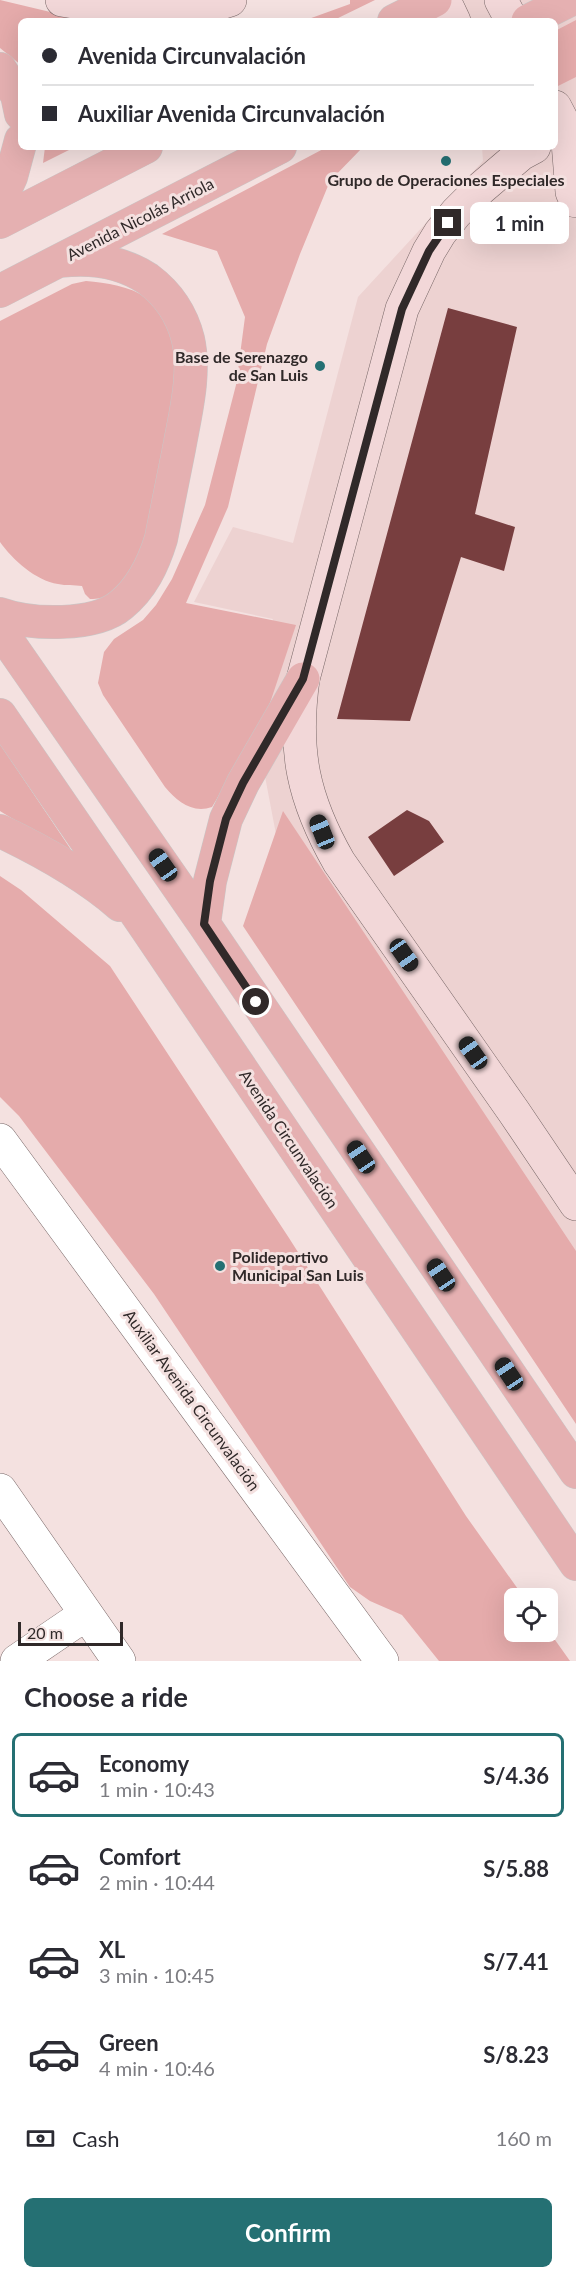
<!DOCTYPE html>
<html lang="en">
<head>
<meta charset="utf-8">
<style>
	:root { --surface:#fff; --page:#f2f2f3; --text:#2b2b33; --muted:#7c7c81; --line:#e1e1e2; --accent:#257073 }
	body { margin:0; font-family:Lato,sans-serif; background:var(--page); color:var(--text); height:100vh; display:flex; flex-direction:column; font-size:22px; white-space:nowrap }
	* { box-sizing:border-box; margin:0 }
	p { font-size:20px; color:var(--muted) }
	.icon { flex:none; width:33px; height:33px; fill:none; stroke:currentColor; stroke-width:2; stroke-linecap:round; stroke-linejoin:round }
	.map { position:relative; height:1661px; overflow:hidden }
	.side { display:flex; flex-direction:column; background:var(--surface); flex:1 }
	.side>* { flex:none }
	.hud { position:absolute; left:18px; top:18px; width:540px; height:132px; border-radius:9px; box-shadow:0 6px 24px #0002; display:grid; align-content:center; height:132px; padding:0 24px; background:var(--surface) }
	.tools { position:absolute; left:504px; top:1588px; display:grid; gap:12px }
	.tools a { display:grid; place-items:center; width:54px; height:54px; border-radius:9px; background:var(--surface); box-shadow:0 6px 24px #0002; font-size:30px }
	.scale { position:absolute; left:18px; bottom:15px; width:105px; box-sizing:border-box; padding-left:6px; border:3px solid #302929; border-top:0; font-size:16px; line-height:21px; white-space:nowrap; color:#302929; -webkit-text-stroke:4px #f4e1e0; paint-order:stroke }
	.end { position:absolute; width:27px; height:27px; margin:-14px; border:8px solid #302929; background:#fff; box-shadow:0 0 0 3px #fff }
	.from { border-radius:50% }
	.bubble { position:absolute; height:42px; border-radius:9px; background:var(--surface); box-shadow:0 6px 24px #0002; font-size:20px; font-weight:700; line-height:42px; text-align:center }
	.car { position:absolute; width:18px; height:36px; margin:-18px -9px; border-radius:8px; box-shadow:0 0 4px 2px #0007; background:linear-gradient(#222 24%,#8ab4d8 0 40%,#222 0 76%,#8ab4d8 0 86%,#222 0) }
	.hud b { display:flex; align-items:center; gap:21px; height:57px; font-size:22px }
	.hud b+b { border-top:2px solid var(--line) }
	.hud i { width:15px; height:15px; background:var(--text) }
	ul { padding:0; list-style:none }
	li { display:flex; align-items:center; gap:18px; height:84px; margin:0 12px 9px; padding:0 12px; border:3px solid transparent; border-radius:9px }
	li div { flex:1 }
	li b { display:block; font-size:22px }
	li em { font-style:normal; font-weight:700 }
	li.on { border-color:var(--accent) }
	li>.icon { width:54px; height:54px; stroke-width:1.5 }
	h2 { padding:0 24px; font-size:27px; line-height:72px }
	.pay { display:flex; align-items:center; gap:15px; height:66px; padding:0 24px; font-size:22px }
	.pay p { margin-inline-start:auto }
	.action { display:flex; gap:12px; margin-top:auto; padding:12px 24px }
	.action a { flex:1; height:69px; border-radius:9px; background:var(--accent); color:#fff; font-size:24px; font-weight:700; line-height:69px; text-align:center }
	.map>svg:first-child { display:block }
</style>
</head>
<body>
<div class="map">
<svg width="576" height="1661" viewBox="0 0 576 1661">
	<rect width="100%" height="100%" fill="#f4e1e0"/>
	<path fill="#edd2d1" d="M461,0H576V1328L295,934L251,703L273,619L194,602L233,527L293,543L358,297L483,161L482,147H555V21H464Z"/>
	<path fill="#e5abab" d="M0,0L88,21H21V65L0,48Z
		M350,0H375L332,21H303L350,4Z
		M576,20V77L558,86L555,83V31Z
		M45,147H75L43,163Z
		M327,147H363L330,181L300,254L267,344L228,507L186,603L296,625L270,703L243,756L212,807C192,814 177,801 165,787L103,695L98,683L104,652L114,639L143,620L156,605L172,579L205,505L236,385L245,317L217,251L162,234Z
		M86,281C106,283 130,286 147,298C198,337 168,437 158,489C155,504 152,539 145,551C140,560 120,589 112,594C105,598 98,599 90,599L85,594L82,586C74,585 66,586 58,584C36,581 12,559 0,542V321L72,284Z
		M0,744L78,860L0,811Z
		M283,811L576,1251V1424L243,926Z
		M0,876L21,890L110,966L289,1238L466,1516L525,1599H514V1632H548V1630L570,1661H439L402,1615L370,1601L350,1587L154,1294L19,1116L0,1097Z"/>
	<path fill="#783e3f" d="M448,308L517,327L475,514L515,527L504,571L461,557L410,721L337,719Z
		M407,810L429,821L444,842L394,876L368,837Z"/>
	<g fill="none" stroke-linecap="round" stroke-linejoin="round">
		<g stroke="#796868" stroke-width="34">
			<path id="street" d="M0,1140L382,1661
				M0,1490L119,1661
				M17,1661L86,1614"/>
		</g>
		<g stroke="#796868" stroke-width="34">
			<path id="secondary" d="M62,0L152,15L195,11L230,0
				M444,0L454,21
				M501,0L512,21
				M555,107L567,130L572,192L576,201
				M534,147L521,154L480,189L456,213L440,233L429,251L402,309L303,679C293,751 303,799 339,862L514,1112L576,1204"/>
		</g>
		<g stroke="#c9c7c7" stroke-width="34">
			<path id="primary" d="M394,21L435,0
				M528,21L570,0
				M0,69L17,95L21,114
				M0,201L11,177L21,140
				M0,222L146,147
				M0,291L280,147
				M0,614C31,625 95,627 121,605C142,588 153,565 161,539C167,509 173,479 179,449C185,415 196,374 188,339C182,315 168,294 148,279C121,261 92,257 60,261
				M0,630L204,924L576,1472
				M0,715L146,928L576,1564
				M0,831C42,851 84,874 120,905
				M204,924L210,881L226,819L243,783L303,679"/>
		</g>
		<use href="#street" stroke="#fff" stroke-width="33"/>
		<use href="#secondary" stroke="#f2d7d8" stroke-width="33"/>
		<use href="#primary" stroke="#e5b0b1" stroke-width="33"/>
	</g>
	<g fill="none" stroke-linecap="round" stroke-linejoin="round">
		<path stroke="#302929" stroke-width="8" d="M256,1002L204,924L210,881L226,819L243,783L303,679L402,309L429,251L448,223"/>
	</g>
	<g fill="#257073" stroke="#f4e1e0" stroke-width="2">
		<circle cx="446" cy="161" r="6"/>
		<circle cx="320" cy="366" r="6"/>
		<circle cx="220" cy="1266" r="6"/>
	</g>
	<g text-anchor="middle" stroke-width="6" stroke-linejoin="round" paint-order="stroke">
		<g font-size="16" font-weight="bold" fill="#302929" stroke="#f4e1e0">
			<text x="446" y="186">Grupo de Operaciones Especiales</text>
			<text x="308" y="363" text-anchor="end">Base de Serenazgo<tspan x="308" dy="18">de San Luis</tspan></text>
			<text x="232" y="1263" text-anchor="start">Polideportivo<tspan x="232" dy="18">Municipal San Luis</tspan></text>
		</g>
		<g font-size="16" fill="#302929" stroke="#f4e1e0">
			<text transform="translate(140 219) rotate(-27)" y="6">Avenida Nicolás Arriola</text>
			<text transform="translate(289 1139) rotate(56)" y="6">Avenida Circunvalación</text>
			<text transform="translate(192 1400) rotate(54)" y="6">Auxiliar Avenida Circunvalación</text>
		</g>
	</g>
</svg>
<div class="tools">
<a><svg class="icon" aria-label="locate" viewBox="0 0 24 24"><circle cx="12" cy="12" r="6"/><path d="M12 2v4M12 18v4M2 12h4M18 12h4"/></svg></a>
</div>
<div class="scale">20 m</div>
<i class="end from" style="left:256px;top:1002px"></i>
<i class="end" style="left:448px;top:223px"></i>
<div class="bubble" style="left:470px;top:202px;width:99px">1 min</div>
<i class="car" style="left:322px;top:832px;rotate:338deg"></i>
<i class="car" style="left:163px;top:865px;rotate:325deg"></i>
<i class="car" style="left:404px;top:955px;rotate:145deg"></i>
<i class="car" style="left:473px;top:1053px;rotate:325deg"></i>
<i class="car" style="left:361px;top:1157px;rotate:326deg"></i>
<i class="car" style="left:441px;top:1275px;rotate:326deg"></i>
<i class="car" style="left:509px;top:1374px;rotate:326deg"></i>
<div class="hud">
<b><i class="from"></i>Avenida Circunvalación</b>
<b><i></i>Auxiliar Avenida Circunvalación</b>
</div>
</div>
<section class="side">
<h2>Choose a ride</h2>
<ul>
<li class="on"><svg class="icon" aria-label="car" viewBox="0 0 24 24"><path d="M5 17H2v-5l4-1 3-4h7l3 4 3 1v5h-3M9 17h6M6 11h13"/><circle cx="7" cy="17" r="2"/><circle cx="17" cy="17" r="2"/></svg><div><b>Economy</b><p>1 min · 10:43</p></div><em>S/4.36</em></li>
<li><svg class="icon" aria-label="car" viewBox="0 0 24 24"><path d="M5 17H2v-5l4-1 3-4h7l3 4 3 1v5h-3M9 17h6M6 11h13"/><circle cx="7" cy="17" r="2"/><circle cx="17" cy="17" r="2"/></svg><div><b>Comfort</b><p>2 min · 10:44</p></div><em>S/5.88</em></li>
<li><svg class="icon" aria-label="car" viewBox="0 0 24 24"><path d="M5 17H2v-5l4-1 3-4h7l3 4 3 1v5h-3M9 17h6M6 11h13"/><circle cx="7" cy="17" r="2"/><circle cx="17" cy="17" r="2"/></svg><div><b>XL</b><p>3 min · 10:45</p></div><em>S/7.41</em></li>
<li><svg class="icon" aria-label="car" viewBox="0 0 24 24"><path d="M5 17H2v-5l4-1 3-4h7l3 4 3 1v5h-3M9 17h6M6 11h13"/><circle cx="7" cy="17" r="2"/><circle cx="17" cy="17" r="2"/></svg><div><b>Green</b><p>4 min · 10:46</p></div><em>S/8.23</em></li>
</ul>
<div class="pay"><svg class="icon" aria-label="cash" viewBox="0 0 24 24"><path d="M3 7h18v10H3z"/><circle cx="12" cy="12" r="2"/></svg>Cash<p>160 m</p></div>
<div class="action"><a>Confirm</a></div>
</section>
</body>
</html>
